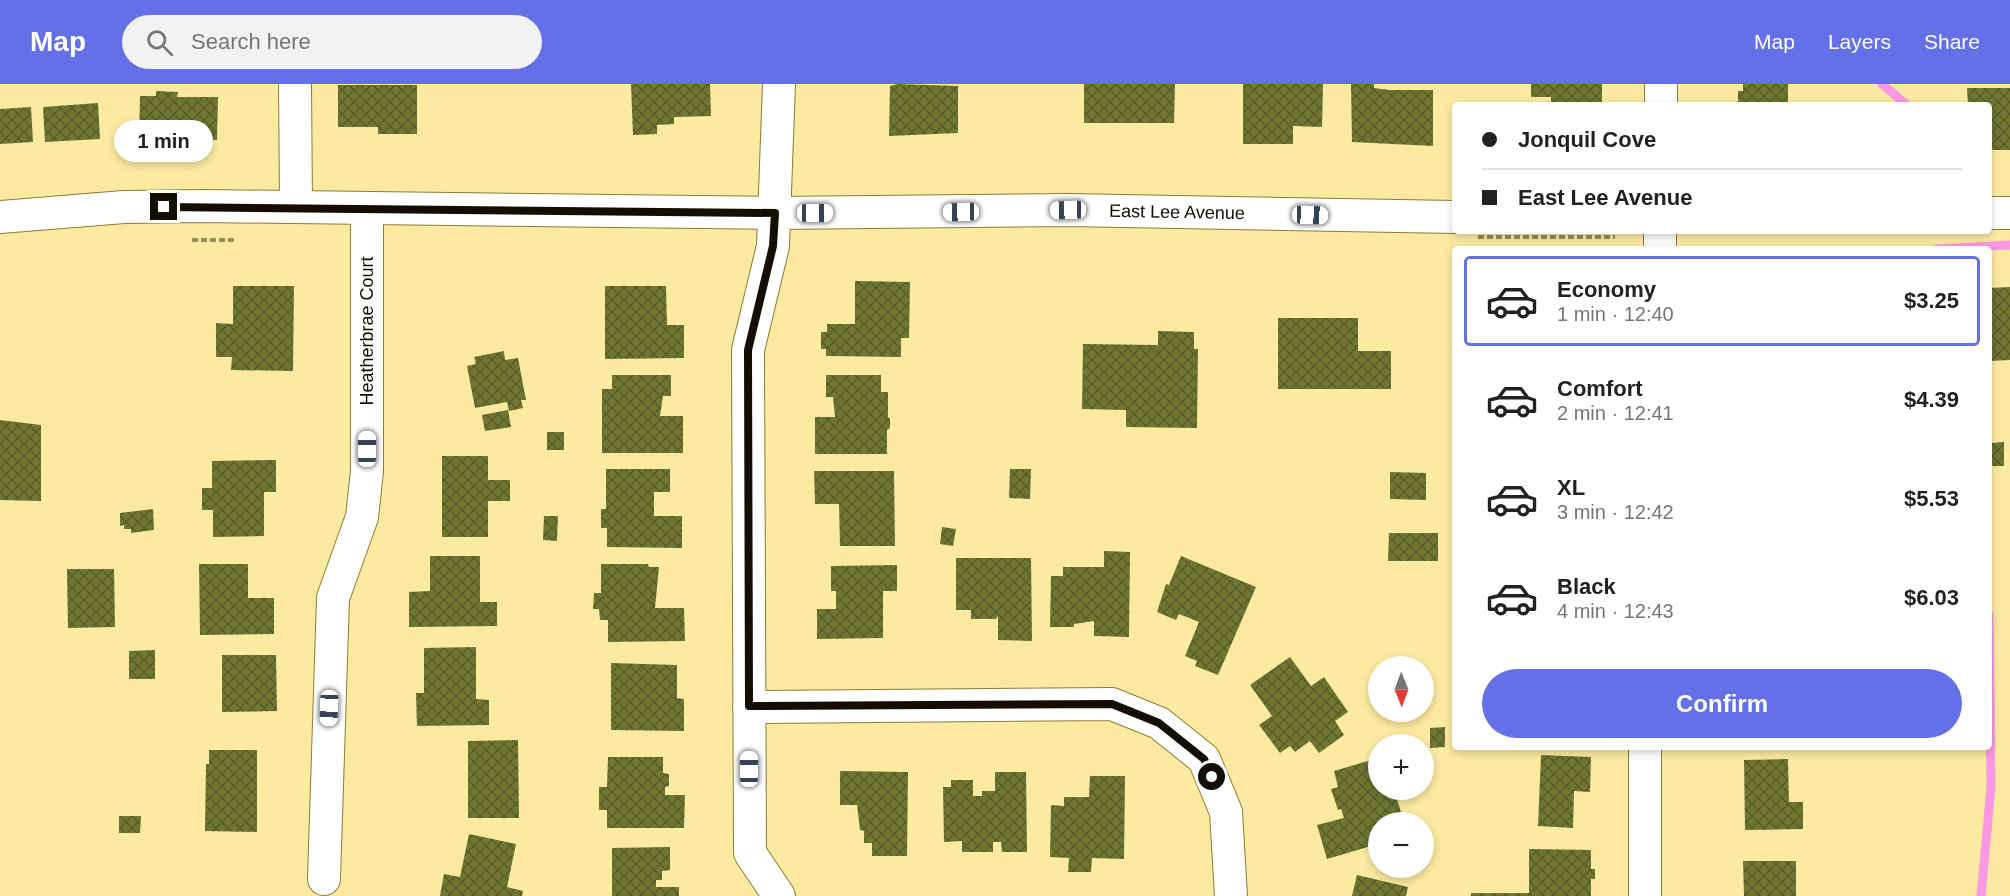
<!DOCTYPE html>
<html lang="en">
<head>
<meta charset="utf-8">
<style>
	:root { --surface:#fff; --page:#f2f2f2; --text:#202124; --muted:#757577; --line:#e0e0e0; --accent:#6470e8 }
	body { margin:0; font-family:Arial,sans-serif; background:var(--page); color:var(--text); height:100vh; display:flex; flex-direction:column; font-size:22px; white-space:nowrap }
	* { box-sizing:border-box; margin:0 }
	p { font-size:20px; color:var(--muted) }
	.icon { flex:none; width:33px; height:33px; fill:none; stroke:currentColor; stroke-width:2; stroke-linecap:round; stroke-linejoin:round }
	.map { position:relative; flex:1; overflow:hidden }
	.sheet { position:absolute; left:1452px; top:162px; width:540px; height:504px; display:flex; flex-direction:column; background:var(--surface); border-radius:6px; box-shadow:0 3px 9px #0003 }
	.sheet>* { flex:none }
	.banner { position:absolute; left:1452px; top:18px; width:540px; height:132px; border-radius:6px; box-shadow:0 3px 9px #0003; display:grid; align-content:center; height:132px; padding:0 30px; background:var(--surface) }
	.needle { width:39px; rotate:179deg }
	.buttons { position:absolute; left:1368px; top:572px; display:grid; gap:12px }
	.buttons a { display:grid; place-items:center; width:66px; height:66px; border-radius:50%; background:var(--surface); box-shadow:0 3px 9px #0003; font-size:30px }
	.end { position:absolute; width:27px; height:27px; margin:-14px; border:8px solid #130e00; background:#fff; box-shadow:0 0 0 3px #fff }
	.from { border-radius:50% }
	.bubble { position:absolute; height:42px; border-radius:21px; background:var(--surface); box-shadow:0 3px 9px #0003; font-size:20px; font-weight:600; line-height:42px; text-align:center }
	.car { position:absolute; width:18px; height:36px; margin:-18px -9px; border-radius:8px; box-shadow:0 0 4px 2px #0007; background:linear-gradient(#fff 24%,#345 0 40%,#fff 0 76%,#345 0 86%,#fff 0) }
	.banner b { display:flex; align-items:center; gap:21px; height:57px; font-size:22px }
	.banner b+b { border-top:2px solid var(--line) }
	.banner i { width:15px; height:15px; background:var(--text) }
	ul { padding:10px 0 0; list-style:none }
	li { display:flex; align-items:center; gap:18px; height:90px; margin:0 12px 9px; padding:0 18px; border:3px solid transparent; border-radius:6px }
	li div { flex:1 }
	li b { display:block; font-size:22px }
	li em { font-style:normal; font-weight:600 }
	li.current { border-color:var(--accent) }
	li>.icon { width:54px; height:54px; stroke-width:1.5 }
	.primary-button { display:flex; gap:12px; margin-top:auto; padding:12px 30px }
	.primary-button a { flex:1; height:69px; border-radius:36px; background:var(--accent); color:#fff; font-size:24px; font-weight:600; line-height:69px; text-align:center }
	header { display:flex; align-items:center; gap:36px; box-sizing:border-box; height:84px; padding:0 30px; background:var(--accent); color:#fff }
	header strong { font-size:28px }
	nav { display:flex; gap:33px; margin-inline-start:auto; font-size:21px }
	.search { width:420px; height:54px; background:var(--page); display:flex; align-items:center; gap:15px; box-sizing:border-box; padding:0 21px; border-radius:33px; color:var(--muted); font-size:22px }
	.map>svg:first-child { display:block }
</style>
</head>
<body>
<header>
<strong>Map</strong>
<div class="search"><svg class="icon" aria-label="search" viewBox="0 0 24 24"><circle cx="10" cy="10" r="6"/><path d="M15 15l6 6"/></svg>Search here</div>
<nav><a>Map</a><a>Layers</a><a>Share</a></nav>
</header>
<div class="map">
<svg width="2010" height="812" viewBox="0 0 2010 812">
	<defs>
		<pattern id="building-cross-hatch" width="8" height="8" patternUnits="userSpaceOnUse" patternTransform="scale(1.5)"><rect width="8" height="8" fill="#6e7632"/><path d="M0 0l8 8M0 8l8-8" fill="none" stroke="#595f28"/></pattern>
	</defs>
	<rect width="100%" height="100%" fill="#fceaa1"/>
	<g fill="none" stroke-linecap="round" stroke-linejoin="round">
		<path stroke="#fa98e4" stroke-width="9" d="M1882,0L1907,21
			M1936,165L2010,161
			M1981,812L1991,703L1989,531"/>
	</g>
	<path fill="url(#building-cross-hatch)" d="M631,0H710L711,32L674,33V40L657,41V50L633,51Z
		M897,0L958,2V49L889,52L890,2Z
		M1084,0H1175L1174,39H1084Z
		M1243,0H1323L1322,43L1293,42V60H1243Z
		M1351,0H1374V4L1389,6H1433V62L1352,58Z
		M1531,0H1602V21H1551V13H1531Z
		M1743,0H1788V21L1738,19V7H1743Z
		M338,1H417V50H378V43H338Z
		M1967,4H2010V66H1989V21H1968Z
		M156,7L178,8L177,13H218L217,56L176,55V62L139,61L140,12H156Z
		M98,19L100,55L45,58L43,23Z
		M31,23L33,58L0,60V25Z
		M855,197L910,198L909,254H901V273L826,272V265H821V248H827V240H855Z
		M233,202H294L293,287L231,286L232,273H216V239L233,240Z
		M605,202H666L667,241H684V274L605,275Z
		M2010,203V276L1989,277V204Z
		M1278,234H1358V267H1391V305H1278Z
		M1158,247L1194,248V265H1198L1197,344L1126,343V326L1082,325L1083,260L1158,261Z
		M504,267L505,276L518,274L526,316H521L523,324L509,327L507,318L475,324L467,282L476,280L474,273Z
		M612,291H671V312H663L660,332H683V369H602V305H612Z
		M826,291H881V308H888V333L890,335V344L887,346V370H815V333H835L833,313H826Z
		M508,326L511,343L485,347L482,331Z
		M0,336L41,341V417L0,416Z
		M547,348H564V366H547Z
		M2004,358V382H1989V359Z
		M442,372H488V396H510V417H488V453H442Z
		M276,376V408H264V452L213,453V426H202V404H212V377Z
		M606,385H670V408H654V432H682V464L607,463V444H601V425H606Z
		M1010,385H1031L1030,415L1009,414Z
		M814,387H894L895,462H840L839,420H815Z
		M1390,388L1426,389V416L1390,415Z
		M153,425L154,446L131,449V445H124V441L120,442V429Z
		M544,432H558L557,457L543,456Z
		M942,443L956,445L953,462L940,460Z
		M1389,449H1438V477H1388Z
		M1104,467L1130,468L1129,553L1094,552V537L1074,540V543H1050L1051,492H1063V483H1104Z
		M430,472H480V518H497V542L409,543V508L430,507Z
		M1181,472L1256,503L1218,591L1195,582L1197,577L1185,572L1199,538L1179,530L1176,536L1157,528L1166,500L1169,501Z
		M956,474H1031L1032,557L998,556V532L996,535H971V526H956Z
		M199,480H248V514H274V550L200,551Z
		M601,480H648L649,483H659L655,524H684L685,557L608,558V536H600L599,525H593L594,509H601Z
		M897,481V507H883V554L817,555V525H836V507H831V482Z
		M67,485H114L115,543L68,544Z
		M476,563V615L489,616V641L417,642L416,609H424V564Z
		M155,566V595H129V567Z
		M222,571H276L277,627L222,628Z
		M1290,573L1311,602L1324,593L1348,628L1335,637L1344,651L1319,669L1310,657L1295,668L1290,662L1280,669L1259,641L1272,632L1250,601Z
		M611,579L677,581V614L684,615V647L611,646Z
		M1445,643V663L1430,664V644Z
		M518,656L519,734H468V657Z
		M209,666H257V748L205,747L206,680H209Z
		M1541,671L1591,673L1590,708L1574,707L1573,744L1538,742Z
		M608,673H663V689L669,690V702L665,703V711H685L684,744H607V726H599V703H607Z
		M1378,674V705H1394L1404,738H1378V760L1327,775L1317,741L1344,734L1341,725L1338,726L1331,705L1338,703L1334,687Z
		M1788,675L1789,718H1803V745L1745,746L1744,676Z
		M840,687L908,688L907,772H872V759H864V747L860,746L857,721H840Z
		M995,688H1026L1027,768H1002L1001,758H993V768H962V757L944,758L943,703H951V696H973V712H982V707H995Z
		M1090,692H1125L1124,775L1092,774L1091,788H1068L1069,774L1050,773L1051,721L1064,722V713H1089Z
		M119,732H141L140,749H119Z
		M469,750L516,760L507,803L523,807L522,812H440L444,790L460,793Z
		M670,763V786L662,787V796H656V803H679V812H612V764Z
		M1529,765L1591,766V785H1595V795H1591V812H1471V809H1529Z
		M1743,777H1796V812H1744Z
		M1357,791L1408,803L1406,812H1352Z"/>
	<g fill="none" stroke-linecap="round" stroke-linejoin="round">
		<g stroke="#8c7b34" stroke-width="34">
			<path id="minor" d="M295,0L296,122
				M1661,21V0
				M1989,129H2010
				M0,133L124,123L205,122L775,129L1068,126L1455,133
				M1660,165V147
				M749,623L1112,620L1159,639L1204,675L1226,728L1231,812
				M1645,663V812
				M324,795L333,514L362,433L367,387V125
				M779,812L750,769L748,266L773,162L779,0"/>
		</g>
		<path stroke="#998c5d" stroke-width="4" stroke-dasharray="6 3" stroke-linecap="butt" d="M1478,153H1615
			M192,156H236"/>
		<use href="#minor" stroke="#fff" stroke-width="32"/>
	</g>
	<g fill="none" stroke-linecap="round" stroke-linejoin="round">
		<path stroke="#130e00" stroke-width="8" d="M164,123L775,129L773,162L748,266L749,622L1112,620L1159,639L1204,675L1212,693"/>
	</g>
	<g text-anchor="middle" stroke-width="4.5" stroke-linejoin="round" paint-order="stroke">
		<g font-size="18" fill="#130e00" stroke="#fff">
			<text transform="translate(1177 128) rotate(1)" y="6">East Lee Avenue</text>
			<text transform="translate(367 247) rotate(-90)" y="6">Heatherbrae Court</text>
		</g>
	</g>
</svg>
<div class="buttons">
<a><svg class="needle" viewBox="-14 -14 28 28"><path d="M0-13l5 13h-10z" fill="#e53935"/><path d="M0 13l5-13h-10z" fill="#757577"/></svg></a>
<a>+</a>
<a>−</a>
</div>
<i class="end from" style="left:1212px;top:693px"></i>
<i class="end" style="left:164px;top:123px"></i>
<div class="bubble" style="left:114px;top:36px;width:99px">1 min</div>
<i class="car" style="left:1068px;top:126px;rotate:269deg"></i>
<i class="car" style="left:961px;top:128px;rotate:269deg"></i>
<i class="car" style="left:815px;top:129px;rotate:90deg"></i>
<i class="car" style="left:1310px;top:131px;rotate:92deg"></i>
<i class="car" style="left:367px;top:365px;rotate:0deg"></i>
<i class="car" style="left:329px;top:624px;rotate:182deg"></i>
<i class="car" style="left:749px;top:685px;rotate:0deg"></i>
<div class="banner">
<b><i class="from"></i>Jonquil Cove</b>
<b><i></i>East Lee Avenue</b>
</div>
<section class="sheet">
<ul>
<li class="current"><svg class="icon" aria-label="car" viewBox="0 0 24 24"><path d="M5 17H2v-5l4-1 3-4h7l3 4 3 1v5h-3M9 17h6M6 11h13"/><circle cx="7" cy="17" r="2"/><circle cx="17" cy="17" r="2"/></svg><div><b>Economy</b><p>1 min · 12:40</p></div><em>$3.25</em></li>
<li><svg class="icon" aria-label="car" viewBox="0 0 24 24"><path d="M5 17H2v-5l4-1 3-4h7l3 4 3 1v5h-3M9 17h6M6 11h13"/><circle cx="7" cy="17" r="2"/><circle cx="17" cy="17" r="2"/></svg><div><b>Comfort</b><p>2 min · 12:41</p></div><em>$4.39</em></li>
<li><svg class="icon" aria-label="car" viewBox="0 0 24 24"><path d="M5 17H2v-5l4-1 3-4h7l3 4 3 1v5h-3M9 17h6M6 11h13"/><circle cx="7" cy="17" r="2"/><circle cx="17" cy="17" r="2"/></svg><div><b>XL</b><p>3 min · 12:42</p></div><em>$5.53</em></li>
<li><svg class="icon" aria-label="car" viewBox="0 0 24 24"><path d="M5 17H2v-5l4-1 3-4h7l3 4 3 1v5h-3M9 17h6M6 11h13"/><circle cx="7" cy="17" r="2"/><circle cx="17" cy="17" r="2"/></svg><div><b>Black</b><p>4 min · 12:43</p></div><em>$6.03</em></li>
</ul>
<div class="primary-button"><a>Confirm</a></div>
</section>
</div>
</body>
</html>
